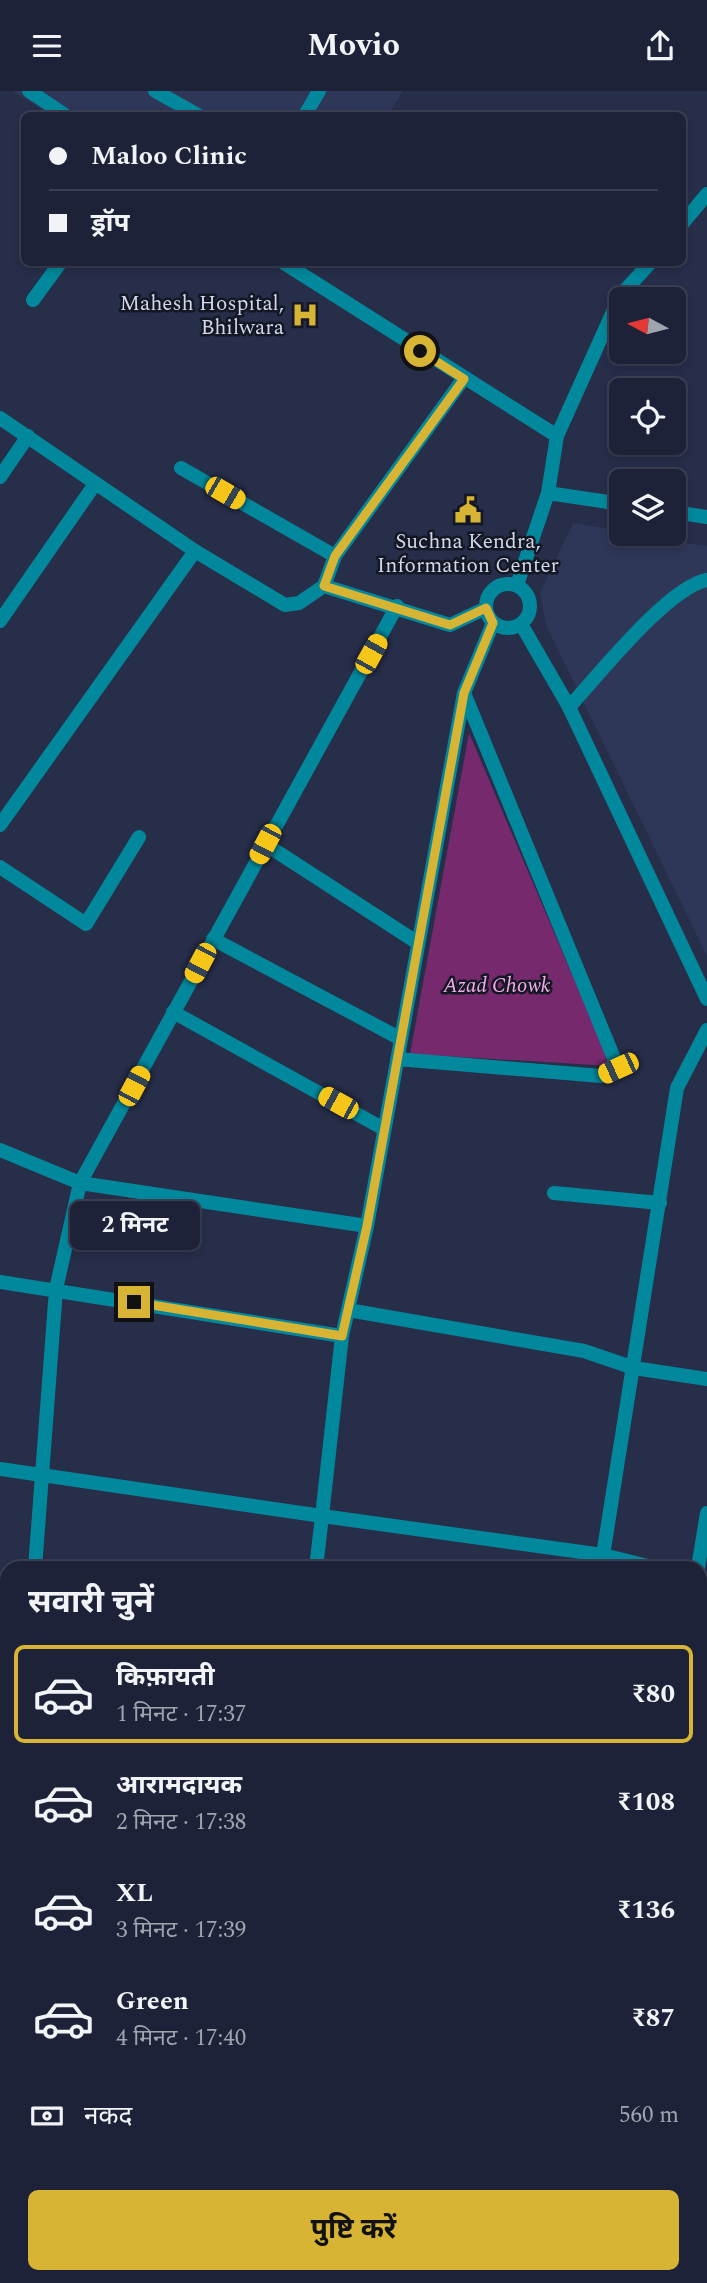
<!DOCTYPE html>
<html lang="hi">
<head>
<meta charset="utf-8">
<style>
	:root { --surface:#1d2238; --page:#2a2f43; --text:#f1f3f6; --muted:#a0a4ae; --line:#3b3f53; --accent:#d7b434 }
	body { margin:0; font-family:Spectral,"Noto Sans Devanagari",serif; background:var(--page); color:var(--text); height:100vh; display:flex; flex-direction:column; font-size:26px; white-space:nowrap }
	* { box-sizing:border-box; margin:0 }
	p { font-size:23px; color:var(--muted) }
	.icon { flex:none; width:38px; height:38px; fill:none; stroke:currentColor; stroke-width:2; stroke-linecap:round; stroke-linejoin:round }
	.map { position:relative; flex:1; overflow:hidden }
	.drawer { position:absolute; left:0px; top:1470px; width:707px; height:723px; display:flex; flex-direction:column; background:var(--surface); border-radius:21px 21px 0 0; box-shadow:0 4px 10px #0003,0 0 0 2px var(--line) }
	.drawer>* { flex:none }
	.hud { position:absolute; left:21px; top:21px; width:665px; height:154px; border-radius:10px; box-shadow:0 4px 10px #0003,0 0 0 2px var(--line); display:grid; align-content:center; height:154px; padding:0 28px; background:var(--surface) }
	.needle { width:46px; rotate:277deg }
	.fabs { position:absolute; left:609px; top:196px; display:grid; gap:14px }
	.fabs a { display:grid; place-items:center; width:77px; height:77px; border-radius:10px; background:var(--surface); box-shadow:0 4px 10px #0003,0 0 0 2px var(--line); font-size:35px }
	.end { position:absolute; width:32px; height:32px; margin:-16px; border:9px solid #d7b434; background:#111; box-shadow:0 0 0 4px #111 }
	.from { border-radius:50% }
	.bubble { position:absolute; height:49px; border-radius:10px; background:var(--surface); box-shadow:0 4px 10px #0003,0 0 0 2px var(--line); font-size:23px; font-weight:700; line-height:49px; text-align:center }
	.car { position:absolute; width:21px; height:42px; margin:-21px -10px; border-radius:9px; box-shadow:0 0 5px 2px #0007; background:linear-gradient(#f5c518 24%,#345 0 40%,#f5c518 0 76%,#345 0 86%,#f5c518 0) }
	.hud b { display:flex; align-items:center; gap:24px; height:66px; font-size:26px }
	.hud b+b { border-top:2px solid var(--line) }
	.hud i { width:18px; height:18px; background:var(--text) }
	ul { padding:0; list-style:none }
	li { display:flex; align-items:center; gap:21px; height:98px; margin:0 14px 10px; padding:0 14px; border:4px solid transparent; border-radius:10px }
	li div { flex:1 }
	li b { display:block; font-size:26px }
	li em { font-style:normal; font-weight:700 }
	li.on { border-color:var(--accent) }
	li>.icon { width:63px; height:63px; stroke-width:1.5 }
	h2 { padding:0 28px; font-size:32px; line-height:84px }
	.pay { display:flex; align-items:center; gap:18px; height:77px; padding:0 28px; font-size:26px }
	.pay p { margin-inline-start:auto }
	.primary-button { display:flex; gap:14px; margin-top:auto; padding:14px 28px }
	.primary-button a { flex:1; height:80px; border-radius:10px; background:var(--accent); color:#111; font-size:28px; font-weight:700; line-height:80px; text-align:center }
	header { display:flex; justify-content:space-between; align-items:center; height:91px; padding:0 28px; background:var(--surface); font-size:32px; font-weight:700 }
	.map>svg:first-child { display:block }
</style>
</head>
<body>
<header><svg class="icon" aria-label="menu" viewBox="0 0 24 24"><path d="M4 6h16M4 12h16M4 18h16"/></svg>Movio<svg class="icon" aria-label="share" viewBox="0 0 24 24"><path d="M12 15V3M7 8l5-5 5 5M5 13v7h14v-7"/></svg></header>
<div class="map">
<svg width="707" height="2192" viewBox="0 0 707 2192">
	<rect width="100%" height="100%" fill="#272e4a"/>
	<path fill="#2f3759" d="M12,0H403L388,24H51Z
		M573,432L621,440V443L707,455V865L546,534L540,502Z"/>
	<path fill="#76296c" d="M469,642L611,975L410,963Z"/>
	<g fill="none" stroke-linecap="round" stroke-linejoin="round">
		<path stroke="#02889c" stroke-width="14" d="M29,0L65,24
			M155,0L198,24
			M305,24L319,0
			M284,172L557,345
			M33,209L60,172
			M181,377L335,465
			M0,386L28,345
			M324,495L335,465L464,287
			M0,530L95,393
			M569,616C598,585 668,496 707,489
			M0,734L195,460
			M265,753L418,852
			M0,776L86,833L139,746
			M213,848L401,948
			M173,921L384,1038
			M397,968L601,985L618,977L464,602
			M0,1059L80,1092L367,1135L342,1245
			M554,1102L660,1112
			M367,1135L464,602L493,532
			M0,1191L342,1245L322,1425L0,1378
			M348,1219L584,1260L634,1277L707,1288
			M35,1477L56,1198L80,1092L397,515
			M316,1477L322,1425L603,1464L656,1477
			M601,1477L677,997L707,939
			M700,1487L707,1488
			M0,1549L7,1550
			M0,1778L7,1695
			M0,1803H7
			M0,1863H7
			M0,1962L7,1963"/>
		<path stroke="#02889c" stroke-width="14" d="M682,133L707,103
			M0,327L195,460L285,514L299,512L324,495L450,534L486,517
			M548,402L621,413
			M674,421L707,426
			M486 515a22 22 0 1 1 44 0a22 22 0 1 1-44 0Z
			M517,494L548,402L557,345L620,205L650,172
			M521,533L569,616L707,908
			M698,1477L707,1422
			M700,2035L707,2036
			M0,2104H7"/>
	</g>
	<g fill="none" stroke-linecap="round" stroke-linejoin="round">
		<path stroke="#d7b434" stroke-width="9" d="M134,1211L342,1245L367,1135L464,602L493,532L486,517L450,534L324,495L335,465L464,288L420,260"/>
	</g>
	<defs>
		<g id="hospital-bare" transform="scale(2.1)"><path d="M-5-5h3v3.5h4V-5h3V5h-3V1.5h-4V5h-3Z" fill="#d7b434" stroke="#141724" stroke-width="2.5" paint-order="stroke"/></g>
		<g id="civic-bare" transform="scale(2.1)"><path d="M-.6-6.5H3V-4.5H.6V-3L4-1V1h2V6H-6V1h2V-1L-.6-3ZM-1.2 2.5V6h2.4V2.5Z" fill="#d7b434" stroke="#141724" stroke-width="2.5" paint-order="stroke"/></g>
	</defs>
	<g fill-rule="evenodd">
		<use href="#hospital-bare" x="305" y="224"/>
		<use href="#civic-bare" x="468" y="419"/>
	</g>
	<g text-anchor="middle" stroke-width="5" stroke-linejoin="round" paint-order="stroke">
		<g font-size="21" fill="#d2d7e9" stroke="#141724" text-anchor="end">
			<text x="284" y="219">Mahesh Hospital,<tspan x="284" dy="24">Bhilwara</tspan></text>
			<text x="468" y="457" text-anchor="middle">Suchna Kendra,<tspan x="468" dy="24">Information Center</tspan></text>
		</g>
		<g font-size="21" font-style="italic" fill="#f3aae6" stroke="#141724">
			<text x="497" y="901">Azad Chowk</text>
		</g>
	</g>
</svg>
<div class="fabs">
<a><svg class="needle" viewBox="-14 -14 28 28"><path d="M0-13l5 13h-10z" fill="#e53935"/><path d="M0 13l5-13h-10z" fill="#a0a4ae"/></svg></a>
<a><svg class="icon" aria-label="locate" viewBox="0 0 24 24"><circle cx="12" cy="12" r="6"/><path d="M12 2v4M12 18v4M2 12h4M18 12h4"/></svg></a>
<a><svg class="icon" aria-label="layers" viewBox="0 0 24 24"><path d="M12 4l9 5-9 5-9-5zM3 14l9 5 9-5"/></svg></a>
</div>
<i class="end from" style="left:420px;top:260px"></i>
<i class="end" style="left:134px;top:1211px"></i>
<div class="bubble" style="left:70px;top:1110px;width:130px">2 मिनट</div>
<i class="car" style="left:225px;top:402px;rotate:120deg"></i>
<i class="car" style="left:371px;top:563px;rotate:29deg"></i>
<i class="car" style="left:265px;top:753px;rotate:208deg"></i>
<i class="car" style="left:200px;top:872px;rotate:208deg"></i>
<i class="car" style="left:618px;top:977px;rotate:245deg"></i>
<i class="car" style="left:134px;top:995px;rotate:28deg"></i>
<i class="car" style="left:338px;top:1012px;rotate:299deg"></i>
<div class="hud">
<b><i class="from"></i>Maloo Clinic</b>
<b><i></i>ड्रॉप</b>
</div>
<section class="drawer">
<h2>सवारी चुनें</h2>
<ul>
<li class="on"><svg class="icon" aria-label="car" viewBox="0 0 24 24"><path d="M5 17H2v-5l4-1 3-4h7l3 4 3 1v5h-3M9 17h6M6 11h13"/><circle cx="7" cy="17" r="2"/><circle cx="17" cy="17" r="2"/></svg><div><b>किफ़ायती</b><p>1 मिनट · 17:37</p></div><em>₹80</em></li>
<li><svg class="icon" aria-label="car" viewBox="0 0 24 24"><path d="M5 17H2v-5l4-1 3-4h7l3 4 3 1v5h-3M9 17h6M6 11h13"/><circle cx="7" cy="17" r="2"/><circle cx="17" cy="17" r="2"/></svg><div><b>आरामदायक</b><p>2 मिनट · 17:38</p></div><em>₹108</em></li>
<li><svg class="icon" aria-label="car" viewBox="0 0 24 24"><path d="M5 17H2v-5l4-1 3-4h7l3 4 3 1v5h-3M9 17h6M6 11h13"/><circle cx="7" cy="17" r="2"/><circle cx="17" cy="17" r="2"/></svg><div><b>XL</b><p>3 मिनट · 17:39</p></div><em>₹136</em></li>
<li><svg class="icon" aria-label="car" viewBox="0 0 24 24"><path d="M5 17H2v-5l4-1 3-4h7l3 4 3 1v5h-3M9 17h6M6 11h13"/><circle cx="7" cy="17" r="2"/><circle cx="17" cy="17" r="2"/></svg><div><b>Green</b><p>4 मिनट · 17:40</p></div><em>₹87</em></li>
</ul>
<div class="pay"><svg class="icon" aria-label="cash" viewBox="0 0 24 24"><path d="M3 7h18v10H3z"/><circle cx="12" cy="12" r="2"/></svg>नकद<p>560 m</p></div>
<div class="primary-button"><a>पुष्टि करें</a></div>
</section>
</div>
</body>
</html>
